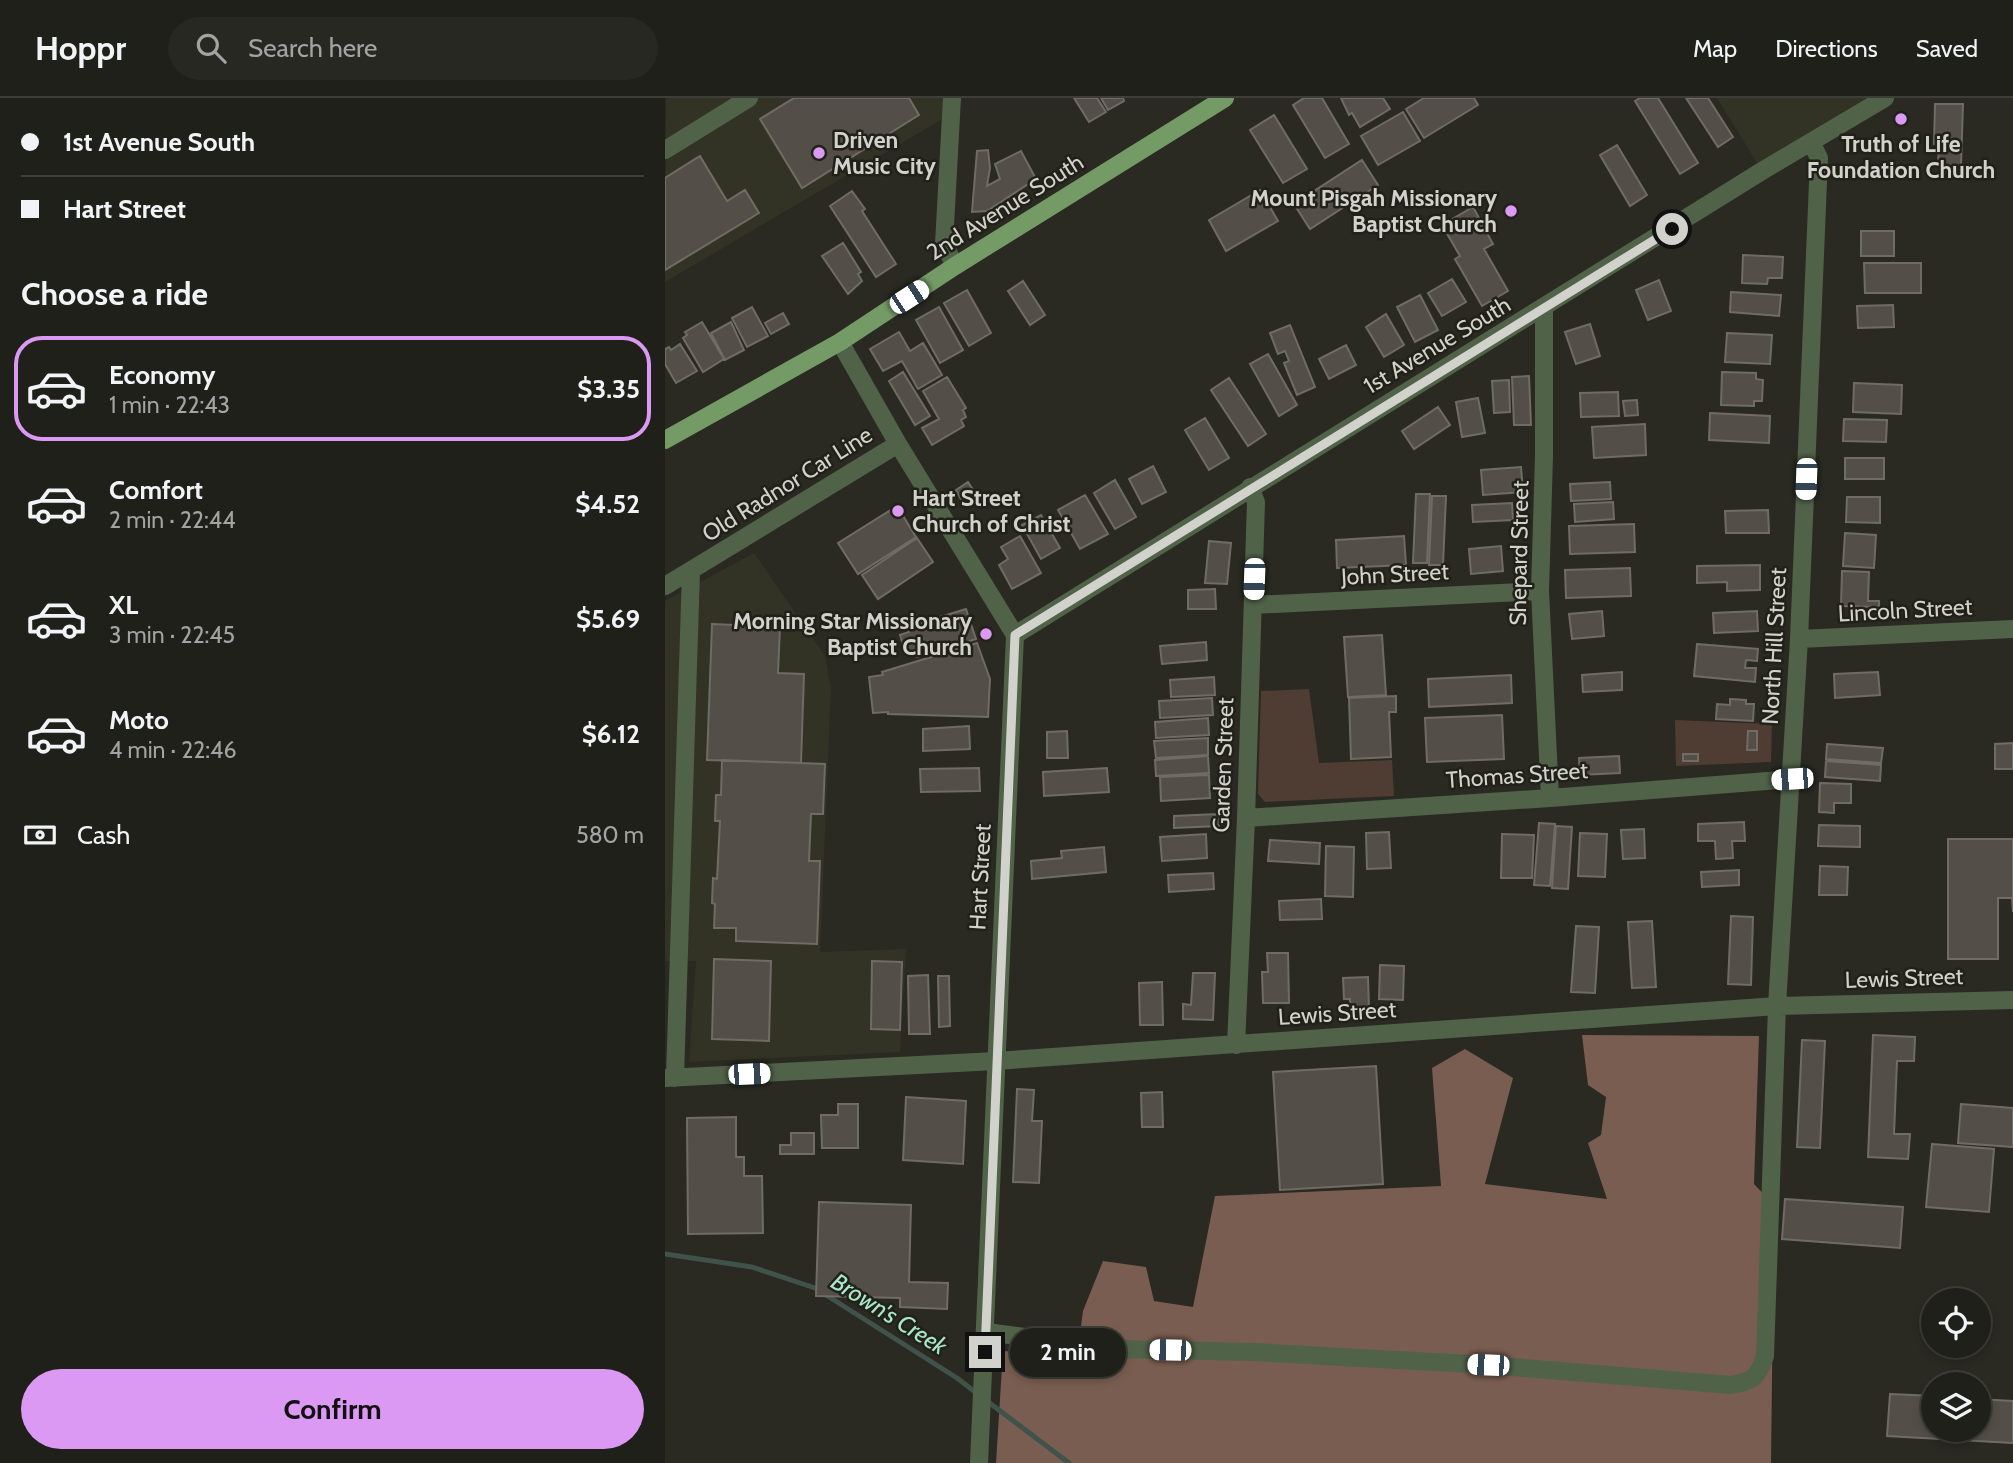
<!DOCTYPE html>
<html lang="en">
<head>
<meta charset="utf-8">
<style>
	:root { --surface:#20201a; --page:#282823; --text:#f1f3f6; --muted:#a2a3a2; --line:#3d3e39; --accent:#dc99f4 }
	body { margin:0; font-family:Cabin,sans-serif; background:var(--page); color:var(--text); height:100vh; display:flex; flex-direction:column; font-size:26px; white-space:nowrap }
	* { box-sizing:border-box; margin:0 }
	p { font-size:23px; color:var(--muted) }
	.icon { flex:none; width:38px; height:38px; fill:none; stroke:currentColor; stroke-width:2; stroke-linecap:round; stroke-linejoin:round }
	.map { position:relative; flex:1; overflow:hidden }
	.panel { display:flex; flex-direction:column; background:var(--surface); width:665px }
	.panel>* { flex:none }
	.banner { display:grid; align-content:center; height:154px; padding:0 21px; background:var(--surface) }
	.controls { position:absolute; left:1256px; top:1190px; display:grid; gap:14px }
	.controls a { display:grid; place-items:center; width:70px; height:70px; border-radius:50%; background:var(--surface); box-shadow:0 4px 10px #0003,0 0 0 2px var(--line); font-size:35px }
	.end { position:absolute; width:32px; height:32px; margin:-16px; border:9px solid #d2d2cd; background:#111; box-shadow:0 0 0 4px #111 }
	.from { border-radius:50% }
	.bubble { position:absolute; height:49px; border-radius:24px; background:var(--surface); box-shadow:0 4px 10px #0003,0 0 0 2px var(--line); font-size:23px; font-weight:800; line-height:49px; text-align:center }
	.car { position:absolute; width:21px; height:42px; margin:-21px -10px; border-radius:9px; box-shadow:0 0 5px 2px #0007; background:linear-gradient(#fff 24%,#345 0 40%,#fff 0 76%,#345 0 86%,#fff 0) }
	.banner b { display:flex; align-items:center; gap:24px; height:66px; font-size:26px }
	.banner b+b { border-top:2px solid var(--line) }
	.banner i { width:18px; height:18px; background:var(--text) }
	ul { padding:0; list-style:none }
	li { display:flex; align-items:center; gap:21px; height:105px; margin:0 14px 10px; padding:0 7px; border:4px solid transparent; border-radius:28px }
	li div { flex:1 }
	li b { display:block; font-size:26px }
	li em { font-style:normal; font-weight:800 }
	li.selected { border-color:var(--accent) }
	li>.icon { width:63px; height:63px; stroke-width:1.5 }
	h2 { padding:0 21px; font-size:32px; line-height:84px }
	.pay { display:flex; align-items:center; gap:18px; height:77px; padding:0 21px; font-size:26px }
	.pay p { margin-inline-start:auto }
	.button { display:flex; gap:14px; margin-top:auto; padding:14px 21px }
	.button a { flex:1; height:80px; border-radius:42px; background:var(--accent); color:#111; font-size:28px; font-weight:800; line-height:80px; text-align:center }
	header { display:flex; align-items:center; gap:42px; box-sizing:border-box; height:98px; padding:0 35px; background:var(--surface); border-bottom:2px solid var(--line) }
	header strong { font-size:33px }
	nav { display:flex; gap:38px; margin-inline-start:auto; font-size:24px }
	.search { width:490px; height:63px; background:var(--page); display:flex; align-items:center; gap:18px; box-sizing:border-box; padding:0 24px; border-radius:38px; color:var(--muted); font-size:26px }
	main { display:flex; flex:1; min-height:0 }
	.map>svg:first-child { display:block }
</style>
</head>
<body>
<header>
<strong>Hoppr</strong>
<div class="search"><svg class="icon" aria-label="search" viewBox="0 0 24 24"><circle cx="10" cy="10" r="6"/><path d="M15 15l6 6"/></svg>Search here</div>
<nav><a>Map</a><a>Directions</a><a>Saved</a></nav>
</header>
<main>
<section class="panel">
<div class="banner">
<b><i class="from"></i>1st Avenue South</b>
<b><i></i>Hart Street</b>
</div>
<h2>Choose a ride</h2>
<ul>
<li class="selected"><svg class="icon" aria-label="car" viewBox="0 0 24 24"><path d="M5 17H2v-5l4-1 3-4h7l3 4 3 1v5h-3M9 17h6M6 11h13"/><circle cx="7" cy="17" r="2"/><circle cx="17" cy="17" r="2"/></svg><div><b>Economy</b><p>1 min · 22:43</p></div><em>$3.35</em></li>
<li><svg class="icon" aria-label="car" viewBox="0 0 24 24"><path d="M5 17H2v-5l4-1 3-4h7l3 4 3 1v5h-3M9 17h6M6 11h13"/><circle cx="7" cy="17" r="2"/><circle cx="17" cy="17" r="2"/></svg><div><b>Comfort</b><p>2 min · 22:44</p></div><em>$4.52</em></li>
<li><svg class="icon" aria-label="car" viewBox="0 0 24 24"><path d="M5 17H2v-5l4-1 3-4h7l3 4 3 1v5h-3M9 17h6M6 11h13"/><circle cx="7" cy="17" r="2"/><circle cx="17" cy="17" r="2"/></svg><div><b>XL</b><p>3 min · 22:45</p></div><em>$5.69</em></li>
<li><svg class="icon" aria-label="car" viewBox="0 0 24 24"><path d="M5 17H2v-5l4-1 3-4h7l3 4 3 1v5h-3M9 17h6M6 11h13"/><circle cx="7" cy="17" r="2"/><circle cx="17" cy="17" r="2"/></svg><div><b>Moto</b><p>4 min · 22:46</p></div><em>$6.12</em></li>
</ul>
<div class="pay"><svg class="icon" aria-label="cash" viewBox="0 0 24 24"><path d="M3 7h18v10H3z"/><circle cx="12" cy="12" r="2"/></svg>Cash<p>580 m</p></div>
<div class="button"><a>Confirm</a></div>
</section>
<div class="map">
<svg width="1348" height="1365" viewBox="0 0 1348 1365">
	<rect width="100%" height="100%" fill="#2a2a23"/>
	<path fill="#323225" d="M1,0H287L286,16L0,184Z
		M1052,0H1220L1097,73Z
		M89,455L160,558L166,591L155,854L241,851L235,954L24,964L31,863H0V503Z"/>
	<path fill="#4f3c33" d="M644,591L654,665L727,662L729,698L600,704L593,696L596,593Z
		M1010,622L1107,626L1106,664L1011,668Z"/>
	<path fill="#795d50" d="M917,937L1094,938L1089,1086L1109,1107L1106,1365H331L338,1253L412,1258L418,1213L438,1163L481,1169L489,1203L528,1209L550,1098L776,1088L767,970L800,951L848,980L820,1086L942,1101L923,1045L936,1037L941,999L923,987Z"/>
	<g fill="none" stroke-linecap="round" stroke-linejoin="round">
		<path stroke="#3f534a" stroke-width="5" d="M0,1156L87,1169L150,1190L292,1280L314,1297
			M322,1303L404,1365"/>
	</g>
	<path fill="#534e47" stroke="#706b64" stroke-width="2" d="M129,0H244L254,17L137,90L95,21Z
		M409,0H432L441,14L424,24Z
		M436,0H458L459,3L443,12Z
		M639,0H657L684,46L660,60L628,7Z
		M676,0H718L725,11L695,29L687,15L684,17Z
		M759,0H809L813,7L759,40L741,11Z
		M975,0H993L1033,65L1015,76L970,3Z
		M1021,0H1043L1068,39L1053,49Z
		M1270,6H1298L1296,67H1273L1274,47L1269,46Z
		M738,14L755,43L713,67L696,38Z
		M609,17L642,71L618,85L585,32Z
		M952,47L982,97L965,108L935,57Z
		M323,52L325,70L322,88L335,81L330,66L356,53L371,81L322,113L307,114L312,53Z
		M35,58L62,103L80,92L94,115L0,172V80Z
		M697,62L713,87L645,131L629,106Z
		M595,92L613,123L561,153L544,122Z
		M187,93L200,111L197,113L231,166L211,179L165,108Z
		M808,109L828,146L819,151L843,193L817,208L790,161L795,158L777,127Z
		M1196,133H1229V158H1196Z
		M178,145L196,174L193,176L197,183L183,196L157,158Z
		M1078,157L1118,159L1117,180H1103L1102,186L1077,185Z
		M1199,165H1256V195H1200Z
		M787,181L801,204L777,218L763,195Z
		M994,182L1006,213L983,222L971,192Z
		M358,183L380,217L365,227L343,193Z
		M302,192L326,235L304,248L279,205Z
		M1066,194L1116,197L1114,218L1065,214Z
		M755,197L773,232L750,244L732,209Z
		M1228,207L1229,229L1193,230L1192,208Z
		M87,209L103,238L82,249L67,220Z
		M274,209L298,252L275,265L251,222Z
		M118,215L124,226L106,236L100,225Z
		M721,216L739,247L719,259L701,229Z
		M37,224L59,261L38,274L18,240L22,237L20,234Z
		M66,224L79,252L60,262L46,235Z
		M925,226L935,258L911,266L900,234Z
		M625,227L650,289L632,297L619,265L624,263L620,253L613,256L605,235Z
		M234,234L245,253L258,245L277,277L253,291L237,263L218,273L205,251Z
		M1062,235L1107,237L1105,266L1060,264Z
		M15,246L32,273L11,285L0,266V251L4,249L6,252Z
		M681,247L691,267L664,281L654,261Z
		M603,256L632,307L614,318L585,266Z
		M238,274L265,318L250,327L224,283Z
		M1057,274L1091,275V281L1098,282L1097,303H1089V308L1056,307Z
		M864,278L866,327H849L847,279Z
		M282,279L301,310L298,312L301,319L296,322L299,328L267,347L257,330L274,321L258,293Z
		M564,280L601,336L583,348L546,292Z
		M844,282L845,314L829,315L827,283Z
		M1189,285L1237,287L1236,316L1188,314Z
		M953,294L954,318L916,319L915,295Z
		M813,300L820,335L797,339L791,304Z
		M972,302L973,317L960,318L958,303Z
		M773,309L785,327L749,351L737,333Z
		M1045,315L1105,318L1104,345L1044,342Z
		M540,320L564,360L544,372L520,332Z
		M1179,321L1222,322L1221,344L1178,343Z
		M980,326L981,357L929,360L927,329Z
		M1180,360H1219V381H1180Z
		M488,368L501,394L477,406L464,381Z
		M856,369L858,394L818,397L816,372Z
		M450,382L471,419L450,431L429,395Z
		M303,384L310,395L297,403L291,392Z
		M945,384L946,401L906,403L905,386Z
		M751,396H765L762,465H748Z
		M420,397L443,436L415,451L393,412Z
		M767,398H781L778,467H764Z
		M1182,399H1215V425L1181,424Z
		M948,404L949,421L910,424L909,406Z
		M847,405L848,422L808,424L807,407Z
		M232,408L251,439L193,476L173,445Z
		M1103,412L1104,435H1061L1060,413Z
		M376,417L395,450L376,461L357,427Z
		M969,426L970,454L905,456L904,428Z
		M1180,435L1211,437L1209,470L1178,468Z
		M355,438L376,475L347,491L334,467L343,461L336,449Z
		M739,438L741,467L672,470L671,442Z
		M252,440L268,464L213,501L197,477Z
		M544,443L566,445L562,486L540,485Z
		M836,448L838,473L806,476L804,451Z
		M1095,467V492L1062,493V484L1032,485V468Z
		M965,470L966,498L901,500L900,472Z
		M1177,473L1204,474L1203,503H1214V509L1176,508Z
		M550,491L551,511H523V492Z
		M301,511L311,541L252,559L250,553L241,556L235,537L244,534L242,529Z
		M937,513L939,538L907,541L904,516Z
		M1092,513L1093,533L1049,535L1048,515Z
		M47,526L115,529L113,575L139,576L136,665L42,662Z
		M717,537L721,597L683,599L679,539Z
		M541,544L542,562L497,566L495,548Z
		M312,545L325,581L323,619L223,616V614L208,615L204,579L218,577L217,574Z
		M1032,546L1093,551L1092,563L1081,562L1080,570H1091L1090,584L1029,578Z
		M957,574V592L918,594L917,577Z
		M1213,574L1215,597L1170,600L1169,576Z
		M846,577L847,605L764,609L763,581Z
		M549,579L550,597L506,599L505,582Z
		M731,598V614H724L726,659L686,661L684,600Z
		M547,600L548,617L495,620L494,603Z
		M1065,601L1081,602V606H1089L1088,623L1051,621L1052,606L1065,607Z
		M837,617L839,661L762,664L760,620Z
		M543,620L544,637L491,640L490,624Z
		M304,628L305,651L258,653V631Z
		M402,633L403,660H382V634Z
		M1083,633H1092V652H1082Z
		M543,640V657L491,660L489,643Z
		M1348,645V671H1330V646Z
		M1162,646L1218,650L1216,665L1161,661Z
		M1018,656H1033V663H1018Z
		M543,658L544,675L491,678L490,662Z
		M954,658L955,675L915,677L914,660Z
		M57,662L160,666L158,716H146L144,763H155L152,846L71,843V830H49L50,806L47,805L48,780L52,781L55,723H50L51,697H56Z
		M1161,663L1216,667L1215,683L1160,679Z
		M314,670L315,693L256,694L255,671Z
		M442,670L444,694L379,698L378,674Z
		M544,677L545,700L496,703L495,679Z
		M1155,685L1186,686V705H1169V715L1154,714Z
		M553,716L554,728L509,730V718Z
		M1079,724L1080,743H1067L1068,760L1051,761L1050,743H1033V726Z
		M874,725L890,726L885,788L869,787Z
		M1154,727L1195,728V749L1153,748Z
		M891,728L907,729L903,791L887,790Z
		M979,731L980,760L958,761L956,732Z
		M724,734L726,770L702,771L701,735Z
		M915,735L942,736L940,779L913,778Z
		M541,736L542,760L497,763L495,739Z
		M837,736L869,737L867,780H836Z
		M1283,741H1348V814L1347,800H1333V861H1283Z
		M605,742L655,745L654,766L603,763Z
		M661,748L689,749L688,799L660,798Z
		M439,749L441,774L367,781L366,763L397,760L396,753Z
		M1155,768L1183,769L1182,797H1154Z
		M1074,772V787L1037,789L1036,774Z
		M548,775L549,791L504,794L503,777Z
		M656,801L657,821L615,822L614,803Z
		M1066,818L1088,819L1086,887L1063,886Z
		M987,823L991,889L967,890L963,824Z
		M911,828L934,829L930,895L906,894Z
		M602,855H623L624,905H598L597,874H603Z
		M49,861L106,863L104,943L47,941Z
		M207,863L237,864L235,932L206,931Z
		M715,867L739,868L738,902L714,901Z
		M528,875H550L548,922L518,921V906L526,907Z
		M263,877L265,936H244L243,878Z
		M273,878H284L285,928L274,929Z
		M703,879L704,912H685V901H679L678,880Z
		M497,884L498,927H475L474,885Z
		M1208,937L1250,939L1249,963H1232L1229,1036H1245L1243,1061L1203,1059Z
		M1137,942L1160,943L1155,1050L1132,1049Z
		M711,968L718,1086L615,1092L608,974Z
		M352,991L369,992L367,1023H377L374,1085L348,1084Z
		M497,994L498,1029H477L476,995Z
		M241,999L301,1003L298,1066L238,1062Z
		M173,1006H193V1050H157L156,1017H173Z
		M1296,1006L1348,1010V1049L1293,1045Z
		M71,1019V1059H79V1078H97L98,1135L23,1136L22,1020Z
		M126,1035H149V1056H115V1047H126Z
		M1267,1046L1329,1051L1324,1114L1261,1109Z
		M1120,1101L1238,1109L1235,1150L1117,1141Z
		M154,1104L246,1107L244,1184L283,1185L282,1211L235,1209V1200L151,1198Z
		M1225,1296L1269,1298V1332H1314V1301L1348,1303V1345L1222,1338Z"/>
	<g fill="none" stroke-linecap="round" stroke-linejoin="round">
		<path stroke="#506349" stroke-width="18" d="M287,0L279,146L290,168
			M0,52L84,0
			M879,211V358L875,493L885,700
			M175,244L233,346L350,537L314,1365
			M0,488L233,346
			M588,507L875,493
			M350,537L1097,73L1220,0
			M1134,541L1348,531
			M581,720L885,700L1127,681
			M571,947L581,720L591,404L585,389
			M0,980L331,963L1112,908L1348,902
			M10,980L26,473
			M321,1234L451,1251L588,1254L823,1267L1066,1287C1088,1283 1093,1280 1100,1258L1112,908L1134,541L1154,60L1146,44"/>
		<path stroke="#749b66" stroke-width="18" d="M0,342L175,244L290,168L560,0"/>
	</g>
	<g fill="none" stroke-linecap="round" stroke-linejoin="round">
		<path stroke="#d2d2cd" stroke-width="9" d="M320,1254L350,537L1007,131"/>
	</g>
	<g fill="#dc99f4" stroke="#21211a" stroke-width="2.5">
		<circle cx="1236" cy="21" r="7"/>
		<circle cx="154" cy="55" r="7"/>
		<circle cx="846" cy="113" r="7"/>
		<circle cx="233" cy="413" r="7"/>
		<circle cx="321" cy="536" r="7"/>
	</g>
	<g text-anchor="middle" stroke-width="5" stroke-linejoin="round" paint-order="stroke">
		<g font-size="23" font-weight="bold" fill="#d2d2cd" stroke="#21211a" text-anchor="start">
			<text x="168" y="50">Driven<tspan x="168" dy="26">Music City</tspan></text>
			<text x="1236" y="54" text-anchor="middle">Truth of Life<tspan x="1236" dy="26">Foundation Church</tspan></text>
			<text x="832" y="108" text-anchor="end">Mount Pisgah Missionary<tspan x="832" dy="26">Baptist Church</tspan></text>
			<text x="247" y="408">Hart Street<tspan x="247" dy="26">Church of Christ</tspan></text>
			<text x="307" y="531" text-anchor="end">Morning Star Missionary<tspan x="307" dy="26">Baptist Church</tspan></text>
		</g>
		<g font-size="23" fill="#d2d2cd" stroke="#21211a">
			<text transform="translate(340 109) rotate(-32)" y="8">2nd Avenue South</text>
			<text transform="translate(772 247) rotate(-31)" y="8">1st Avenue South</text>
			<text transform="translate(122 386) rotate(-32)" y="8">Old Radnor Car Line</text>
			<text transform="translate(854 455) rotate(-89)" y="8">Shepard Street</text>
			<text transform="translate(730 476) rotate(-3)" y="8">John Street</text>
			<text transform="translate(1240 512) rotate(-3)" y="8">Lincoln Street</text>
			<text transform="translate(1109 548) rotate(-87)" y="8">North Hill Street</text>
			<text transform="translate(558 667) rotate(-88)" y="8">Garden Street</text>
			<text transform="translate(852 677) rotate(-4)" y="8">Thomas Street</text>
			<text transform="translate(315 779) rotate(-87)" y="8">Hart Street</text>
			<text transform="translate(1239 880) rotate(-2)" y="8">Lewis Street</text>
			<text transform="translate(672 915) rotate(-4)" y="8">Lewis Street</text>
		</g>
		<g font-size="24" font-style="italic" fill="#a9e7cd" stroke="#21211a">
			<text transform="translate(224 1216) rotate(32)" y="8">Brown's Creek</text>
		</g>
	</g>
</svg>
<div class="controls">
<a><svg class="icon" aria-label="locate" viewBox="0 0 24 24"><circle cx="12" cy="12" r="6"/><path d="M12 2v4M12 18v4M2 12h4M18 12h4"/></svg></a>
<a><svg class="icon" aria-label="layers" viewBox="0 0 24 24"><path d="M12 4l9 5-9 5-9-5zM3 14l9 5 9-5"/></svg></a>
</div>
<i class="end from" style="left:1007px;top:131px"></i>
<i class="end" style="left:320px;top:1254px"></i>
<div class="bubble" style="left:345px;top:1230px;width:116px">2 min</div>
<i class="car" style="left:244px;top:199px;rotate:57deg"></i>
<i class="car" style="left:1141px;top:381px;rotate:182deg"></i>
<i class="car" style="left:589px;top:481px;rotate:182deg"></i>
<i class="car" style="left:1127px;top:681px;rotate:266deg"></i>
<i class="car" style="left:84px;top:976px;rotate:88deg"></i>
<i class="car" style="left:505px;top:1252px;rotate:271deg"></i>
<i class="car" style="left:823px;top:1267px;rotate:272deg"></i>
</div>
</main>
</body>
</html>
